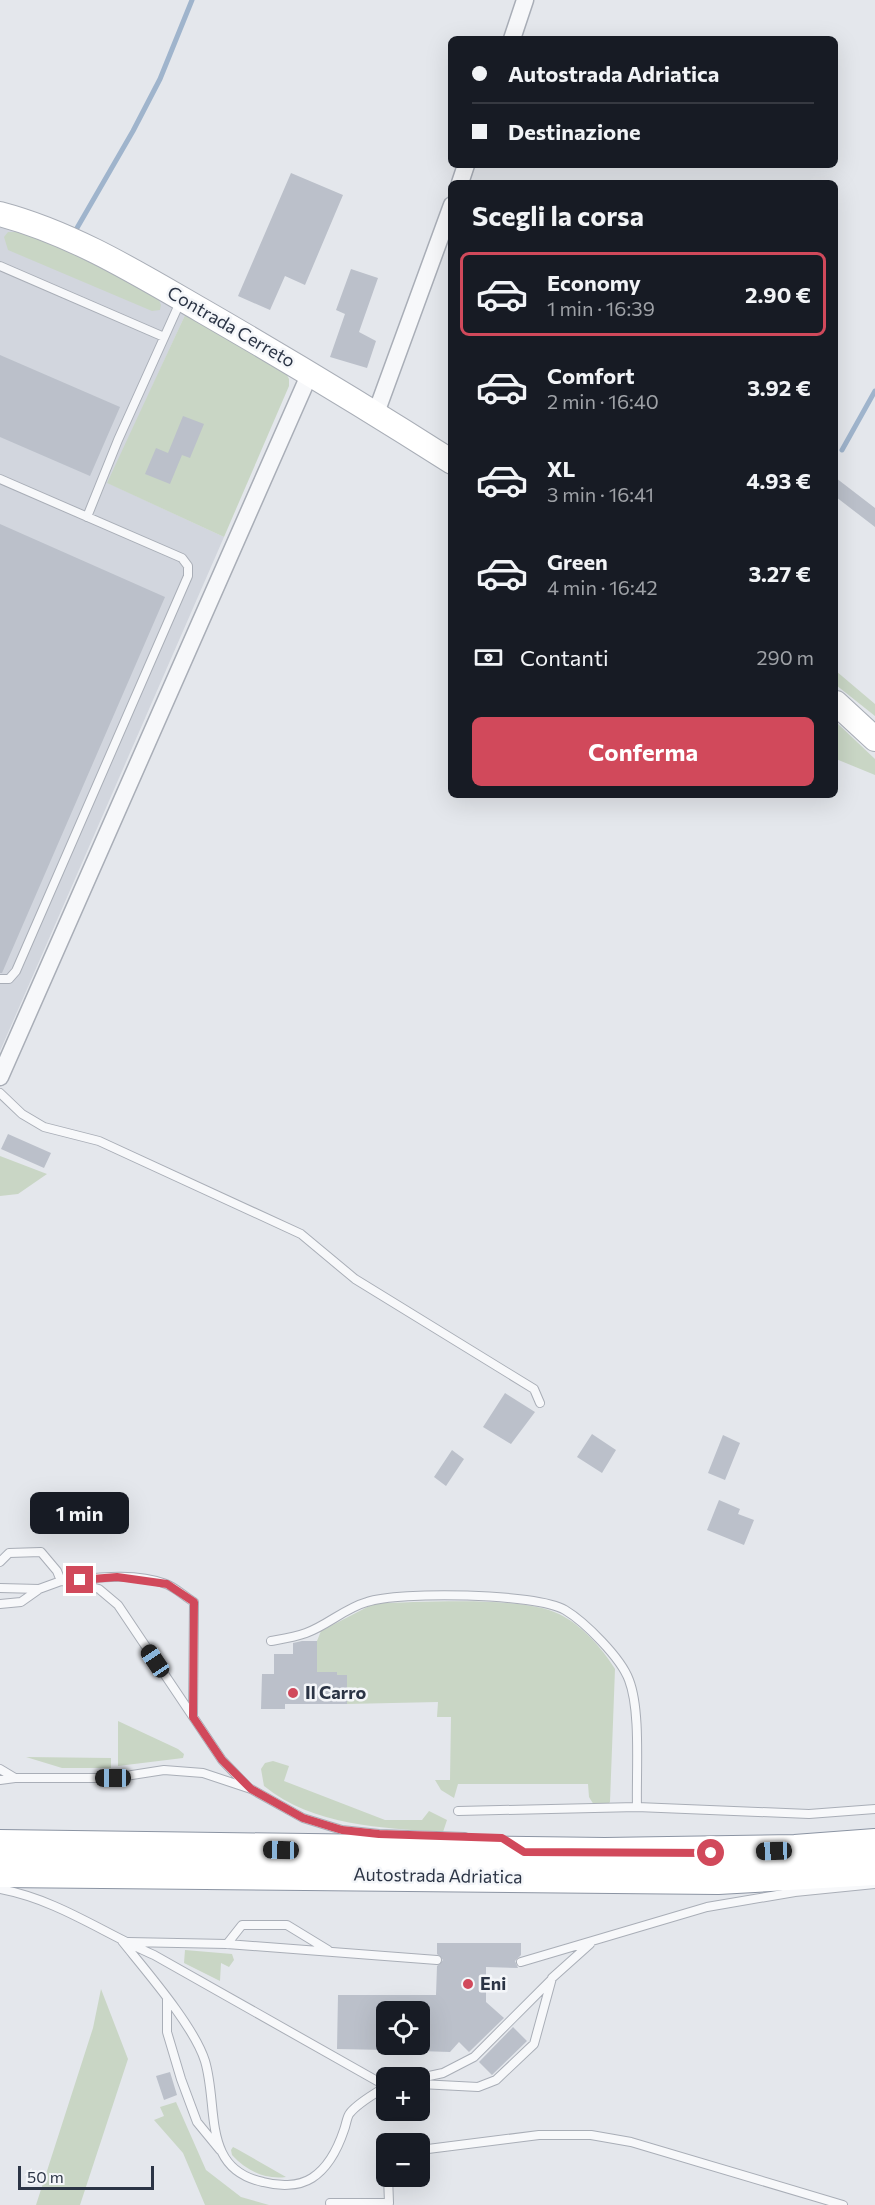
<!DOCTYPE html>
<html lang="it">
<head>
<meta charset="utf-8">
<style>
	:root { --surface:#171b24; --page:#242831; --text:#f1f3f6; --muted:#9ea1a6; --line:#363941; --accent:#d1495b }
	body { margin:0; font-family:Commissioner,sans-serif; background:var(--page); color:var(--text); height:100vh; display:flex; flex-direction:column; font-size:22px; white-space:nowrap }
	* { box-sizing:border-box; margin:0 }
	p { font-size:20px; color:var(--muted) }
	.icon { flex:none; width:33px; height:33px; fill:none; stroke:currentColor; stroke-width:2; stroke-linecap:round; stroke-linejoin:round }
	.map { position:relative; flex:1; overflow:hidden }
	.sheet { position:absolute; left:448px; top:180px; width:390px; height:618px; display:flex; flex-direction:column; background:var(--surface); border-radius:9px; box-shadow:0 6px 24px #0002 }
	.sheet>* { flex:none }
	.top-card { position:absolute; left:448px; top:36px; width:390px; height:132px; border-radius:9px; box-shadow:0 6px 24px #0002; display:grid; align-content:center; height:132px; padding:0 24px; background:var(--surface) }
	.tools { position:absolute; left:376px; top:2001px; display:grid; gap:12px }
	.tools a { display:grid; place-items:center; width:54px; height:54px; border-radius:9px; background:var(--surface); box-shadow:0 6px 24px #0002; font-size:30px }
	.scale { position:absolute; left:18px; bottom:15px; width:136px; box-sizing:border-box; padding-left:6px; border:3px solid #2b3445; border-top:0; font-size:16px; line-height:21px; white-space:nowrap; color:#2b3445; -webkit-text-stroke:4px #f4f6f9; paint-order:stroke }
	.end { position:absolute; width:27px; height:27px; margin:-14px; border:8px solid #d1495b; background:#fff; box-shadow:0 0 0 3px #fff }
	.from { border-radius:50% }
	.bubble { position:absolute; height:42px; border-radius:9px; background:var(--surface); box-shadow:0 6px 24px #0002; font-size:20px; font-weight:700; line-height:42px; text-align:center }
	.car { position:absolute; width:18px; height:36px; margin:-18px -9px; border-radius:8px; box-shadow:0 0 4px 2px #0007; background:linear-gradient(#222 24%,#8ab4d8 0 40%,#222 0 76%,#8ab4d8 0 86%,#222 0) }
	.top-card b { display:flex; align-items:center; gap:21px; height:57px; font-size:22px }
	.top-card b+b { border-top:2px solid var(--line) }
	.top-card i { width:15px; height:15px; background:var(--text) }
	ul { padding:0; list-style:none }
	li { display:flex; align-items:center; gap:18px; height:84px; margin:0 12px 9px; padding:0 12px; border:3px solid transparent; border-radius:9px }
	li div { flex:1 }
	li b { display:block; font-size:22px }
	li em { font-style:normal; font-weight:700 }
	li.current { border-color:var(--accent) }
	li>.icon { width:54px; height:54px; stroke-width:1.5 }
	h2 { padding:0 24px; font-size:27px; line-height:72px }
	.pay { display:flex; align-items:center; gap:15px; height:66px; padding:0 24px; font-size:22px }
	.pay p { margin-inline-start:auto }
	.cta { display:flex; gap:12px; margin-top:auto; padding:12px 24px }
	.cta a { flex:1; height:69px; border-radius:9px; background:var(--accent); color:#fff; font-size:24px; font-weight:700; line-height:69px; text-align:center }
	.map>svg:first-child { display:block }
</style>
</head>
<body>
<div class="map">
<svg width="875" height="2205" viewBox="0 0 875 2205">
	<rect width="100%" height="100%" fill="#e4e7ec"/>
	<path fill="#d2d6de" d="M0,224L89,255L186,313L108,483L224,537L0,1051Z"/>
	<path fill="#c9d6c5" d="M8,232H17C65,247 119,268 159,300L161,305L160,310L152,311L8,250L4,237Z
		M186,313L284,369L289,379V386L224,537L107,483Z
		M836,671L875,704V716L836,685Z
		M836,722L875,759V775L836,759Z
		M0,1156L47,1174L18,1194L0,1196Z
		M375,1603C421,1603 521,1595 559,1614C582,1625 602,1648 615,1669L610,1802L607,1805H594L589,1797L588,1784H458L454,1798L441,1790L435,1780H450L451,1717H437L438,1702L347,1704V1675H337L336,1672H317V1641L321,1631Z
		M118,1721L178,1749L184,1754L183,1758L118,1766Z
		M26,1757L111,1758V1768H62Z
		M273,1761L289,1766L284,1781L385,1820H422L429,1811L447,1820L443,1832C382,1828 313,1826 264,1786L261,1769L265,1763Z
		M185,1950L232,1954L234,1960L229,1967L221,1963L220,1981L184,1963Z
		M101,1989L128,2059L80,2205H36L93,2028Z
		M176,2102L206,2170L241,2197L269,2205H205L183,2153L154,2120L164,2116L160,2107Z
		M233,2147L237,2149L286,2177C264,2180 246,2170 232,2155L231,2150Z"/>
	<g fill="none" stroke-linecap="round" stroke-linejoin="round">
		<path stroke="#9fb4cc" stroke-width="5" d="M77,228L133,131L160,79L192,0
			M842,450L875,391"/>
	</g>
	<path fill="#bbc0ca" d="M291,173L343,195L305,285L285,276L270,310L238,296Z
		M351,269L378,278L359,332L376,341L367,368L330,357L345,314L336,310Z
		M0,355L120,407L90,476L0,437Z
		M183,416L204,424L190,458L182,455L170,484L145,474L156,448L168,453Z
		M836,478L875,508V527L836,497Z
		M0,524L165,597L2,973H0Z
		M8,1134L51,1153L44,1168L1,1149Z
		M505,1393L535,1412L511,1444L483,1427Z
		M592,1434L616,1450L602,1473L577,1457Z
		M723,1435L740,1443L725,1480L708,1473Z
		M452,1450L464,1459L446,1486L434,1477Z
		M719,1500L740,1509L738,1514L754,1520L744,1545L707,1530Z
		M302,1641H317V1672H337V1675H347V1704H285V1709H261L262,1674H274V1654H293V1643Z
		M437,1943H521V1955L515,1961L518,1968L486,1967V2002L504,2018L469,2052L459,2042L450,2052L420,2051V2012H387V2050L337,2049L338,1995H436L437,1966L443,1960L437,1954Z
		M513,2027L527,2041L492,2075L479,2062Z
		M170,2072L177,2095L164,2100L156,2076Z"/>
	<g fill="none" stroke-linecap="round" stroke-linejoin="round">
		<g stroke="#a9aeb7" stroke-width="10">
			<path id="service" d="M0,266L164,337
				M0,479L182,558L188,566V576L16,971L9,979H0
				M87,517L118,440L181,300
				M0,1093L22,1114L44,1127L99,1141L301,1234L355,1279L534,1389L540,1403
				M0,1562L9,1553L41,1552L57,1571L61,1581C95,1578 133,1572 166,1584C175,1587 185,1597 194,1602L193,1716
				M0,1588L39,1589L61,1581L76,1583L99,1589L118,1605L222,1760L248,1787
				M0,1604L21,1602L38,1590
				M271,1641C282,1639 295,1637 306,1633C328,1625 345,1608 367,1602C399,1591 536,1593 565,1610C585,1622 621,1658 629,1680C641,1711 636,1772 637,1807
				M0,1769L15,1778H113L164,1770L203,1773L251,1789L303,1818L342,1830L379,1834L465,1837
				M0,1780L15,1778
				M458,1811L637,1807L809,1814L875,1809
				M0,1889C58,1900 101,1932 154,1955L386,2086
				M122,1941C146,1971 194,2026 205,2061C219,2108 201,2169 263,2182C278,2186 298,2187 312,2178C329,2167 338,2148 344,2130C346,2125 347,2116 350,2113C359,2102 376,2093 387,2086
				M128,1942L227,1944L437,1960
				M227,1944L242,1925H287L328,1950
				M521,1962L707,1907L795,1892L875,1884
				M167,1999V2032L181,2079L197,2122L220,2150
				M420,2078L443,2073L474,2057L551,1980
				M420,2084L478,2087L496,2080L534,2044L552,1978L590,1944
				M420,2150L539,2135H591L631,2142L843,2205
				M330,2203H389L388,2176"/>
		</g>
		<g stroke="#a9aeb7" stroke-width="19">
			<path id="minor" d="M512,39L525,0
				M460,183L466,165
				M376,413L452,205
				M0,1077L310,373"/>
		</g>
		<g stroke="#a9aeb7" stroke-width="26">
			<path id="secondary" d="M0,214C72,233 137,273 201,310C286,359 369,409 452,462
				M836,703L875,739"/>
		</g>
		<g stroke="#8b94a3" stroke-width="34">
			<path id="motorway" d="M0,1846L605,1854L795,1851L875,1845
				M0,1871L718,1878L875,1869"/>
		</g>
		<use href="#service" stroke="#f7f8fa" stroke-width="8"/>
		<use href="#minor" stroke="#f7f8fa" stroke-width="16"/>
		<use href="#secondary" stroke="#fff" stroke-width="24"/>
		<use href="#motorway" stroke="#fff" stroke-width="32"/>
	</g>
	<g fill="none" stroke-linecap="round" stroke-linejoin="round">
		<path stroke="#d1495b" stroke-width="8" d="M80,1580L117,1577L167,1584L194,1602L193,1717L222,1760L251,1789L303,1818L342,1830L379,1834L502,1838L524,1852L711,1853"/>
	</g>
	<g fill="#d1495b" stroke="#f4f6f9" stroke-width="2">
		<circle cx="293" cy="1693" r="6"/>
		<circle cx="468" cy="1984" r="6"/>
	</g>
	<g text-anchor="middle" stroke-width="5" stroke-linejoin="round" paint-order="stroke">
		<g font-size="18" fill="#2b3445" stroke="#f4f6f9">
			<text transform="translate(231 327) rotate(30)" y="6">Contrada Cerreto</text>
			<text transform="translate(438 1876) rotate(1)" y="6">Autostrada Adriatica</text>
		</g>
		<g font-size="18" font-weight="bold" fill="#2b3445" stroke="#f4f6f9" text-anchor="start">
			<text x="305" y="1699">Il Carro</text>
			<text x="480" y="1990">Eni</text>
		</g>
	</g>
</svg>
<div class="tools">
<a><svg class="icon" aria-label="locate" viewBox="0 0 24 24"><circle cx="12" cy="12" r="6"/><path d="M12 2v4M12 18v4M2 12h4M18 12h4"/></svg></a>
<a>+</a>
<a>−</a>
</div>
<div class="scale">50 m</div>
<i class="end from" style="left:711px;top:1853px"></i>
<i class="end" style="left:80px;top:1580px"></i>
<div class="bubble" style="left:30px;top:1492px;width:99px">1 min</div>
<i class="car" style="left:155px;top:1661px;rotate:326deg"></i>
<i class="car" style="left:113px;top:1778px;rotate:270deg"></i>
<i class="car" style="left:281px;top:1850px;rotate:271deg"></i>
<i class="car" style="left:774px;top:1851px;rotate:268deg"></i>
<div class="top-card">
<b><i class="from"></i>Autostrada Adriatica</b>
<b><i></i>Destinazione</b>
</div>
<section class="sheet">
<h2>Scegli la corsa</h2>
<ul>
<li class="current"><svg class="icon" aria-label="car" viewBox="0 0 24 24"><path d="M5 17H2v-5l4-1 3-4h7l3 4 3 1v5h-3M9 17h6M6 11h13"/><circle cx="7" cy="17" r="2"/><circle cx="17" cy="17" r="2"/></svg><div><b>Economy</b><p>1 min · 16:39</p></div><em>2.90 €</em></li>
<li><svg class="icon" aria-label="car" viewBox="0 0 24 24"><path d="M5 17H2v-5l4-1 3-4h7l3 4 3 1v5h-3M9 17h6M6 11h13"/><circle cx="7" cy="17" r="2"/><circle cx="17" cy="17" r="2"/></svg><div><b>Comfort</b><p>2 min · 16:40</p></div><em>3.92 €</em></li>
<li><svg class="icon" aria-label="car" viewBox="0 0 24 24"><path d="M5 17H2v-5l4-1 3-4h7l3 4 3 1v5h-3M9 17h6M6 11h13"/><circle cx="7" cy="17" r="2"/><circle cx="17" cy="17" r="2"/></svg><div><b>XL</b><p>3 min · 16:41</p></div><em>4.93 €</em></li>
<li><svg class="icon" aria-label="car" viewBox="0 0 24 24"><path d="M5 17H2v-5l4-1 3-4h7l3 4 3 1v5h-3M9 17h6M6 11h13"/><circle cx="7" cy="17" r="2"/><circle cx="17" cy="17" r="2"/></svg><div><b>Green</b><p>4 min · 16:42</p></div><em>3.27 €</em></li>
</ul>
<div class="pay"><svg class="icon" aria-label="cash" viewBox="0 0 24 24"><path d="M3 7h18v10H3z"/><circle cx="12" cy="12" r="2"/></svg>Contanti<p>290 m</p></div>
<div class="cta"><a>Conferma</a></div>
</section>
</div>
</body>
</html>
